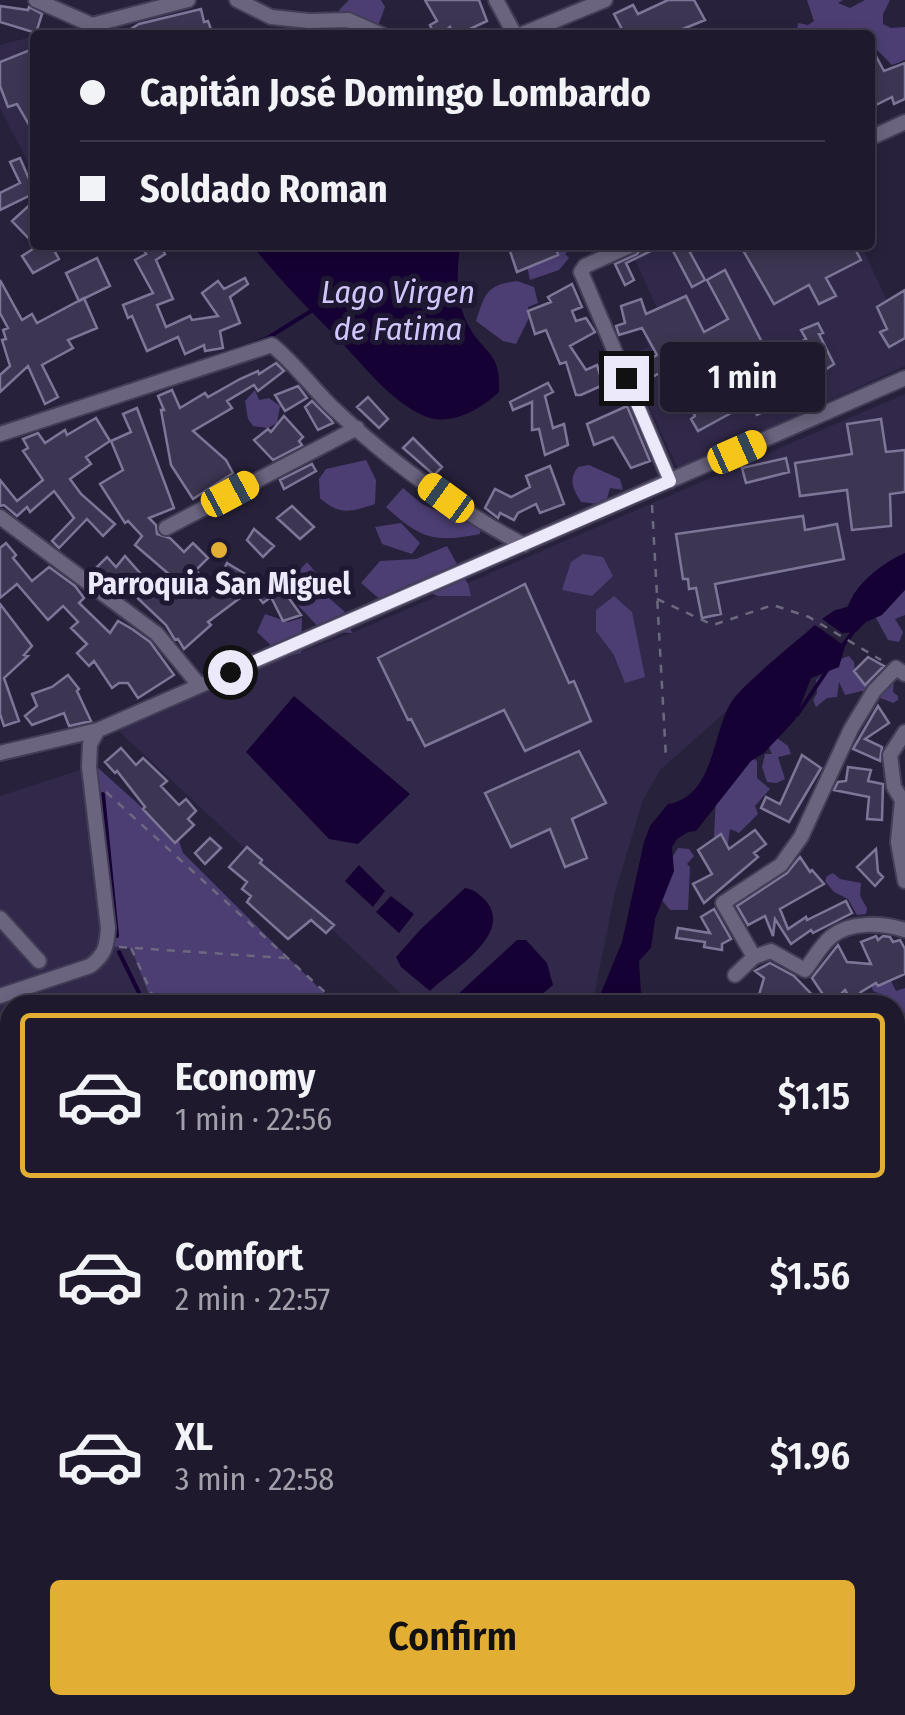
<!DOCTYPE html>
<html lang="en">
<head>
<meta charset="utf-8">
<style>
	:root { --surface:#1e192d; --page:#2b2639; --text:#f1f3f6; --muted:#a1a0aa; --line:#3c3849; --accent:#e2af34 }
	body { margin:0; font-family:"Fira Sans Condensed",sans-serif; background:var(--page); color:var(--text); height:100vh; display:flex; flex-direction:column; font-size:38px; white-space:nowrap }
	* { box-sizing:border-box; margin:0 }
	p { font-size:32px; color:var(--muted) }
	.icon { flex:none; width:55px; height:55px; fill:none; stroke:currentColor; stroke-width:2; stroke-linecap:round; stroke-linejoin:round }
	.map { position:relative; flex:1; overflow:hidden }
	.details { position:absolute; left:0px; top:995px; width:905px; height:720px; display:flex; flex-direction:column; background:var(--surface); border-radius:30px 30px 0 0; box-shadow:0 5px 15px #0003,0 0 0 2px var(--line) }
	.details>* { flex:none }
	.guide { position:absolute; left:30px; top:30px; width:845px; height:220px; border-radius:10px; box-shadow:0 5px 15px #0003,0 0 0 2px var(--line); display:grid; align-content:center; height:220px; padding:0 50px; background:var(--surface) }
	.end { position:absolute; width:45px; height:45px; margin:-22px; border:12px solid #ece9fb; background:#111; box-shadow:0 0 0 5px #111 }
	.from { border-radius:50% }
	.bubble { position:absolute; height:70px; border-radius:10px; background:var(--surface); box-shadow:0 5px 15px #0003,0 0 0 2px var(--line); font-size:32px; font-weight:600; line-height:70px; text-align:center }
	.car { position:absolute; width:30px; height:60px; margin:-30px -15px; border-radius:12px; box-shadow:0 0 8px 2px #0007; background:linear-gradient(#f5c518 24%,#345 0 40%,#f5c518 0 76%,#345 0 86%,#f5c518 0) }
	.guide b { display:flex; align-items:center; gap:35px; height:95px; font-size:38px }
	.guide b+b { border-top:2px solid var(--line) }
	.guide i { width:25px; height:25px; background:var(--text) }
	ul { padding:18px 0 0; list-style:none }
	li { display:flex; align-items:center; gap:30px; height:165px; margin:0 20px 15px; padding:0 30px; border:5px solid transparent; border-radius:10px }
	li div { flex:1 }
	li b { display:block; font-size:38px }
	li em { font-style:normal; font-weight:600 }
	li.active { border-color:var(--accent) }
	li>.icon { width:90px; height:90px; stroke-width:1.5 }
	.action { display:flex; gap:20px; margin-top:auto; padding:20px 50px }
	.action a { flex:1; height:115px; border-radius:10px; background:var(--accent); color:#111; font-size:40px; font-weight:600; line-height:115px; text-align:center }
	.map>svg:first-child { display:block }
</style>
</head>
<body>
<div class="map">
<svg width="905" height="1715" viewBox="0 0 905 1715">
	<rect width="100%" height="100%" fill="#28213c"/>
	<path fill="#32294a" d="M35,36V176L0,108V45Z
		M665,245H861L905,339V366L678,469L626,356L649,347L643,332L664,323L635,260Z
		M905,394V553L660,770L643,800L615,892L592,1005H413L110,723L352,633Z
		M89,767L131,948L153,1005H10V1086H0V796Z"/>
	<path fill="#4c3e73" d="M349,0H381L385,7L377,29L342,16L339,10Z
		M807,0H843L838,3L850,8L865,0H890L883,14V24L891,28L905,27V60L892,65L870,43V35H796L798,23L808,25L814,21Z
		M551,245H571L572,248L565,254L569,258L559,270L530,280L527,266Z
		M517,281L534,287L538,303L528,307L530,316L516,344L503,341L476,321C485,295 485,285 517,281Z
		M255,390L259,400L269,398L280,406L277,423L268,428L253,426L248,419L245,401Z
		M366,460L376,480L375,504C350,512 340,516 320,498L319,479L326,469Z
		M589,465L620,479L623,490L610,488L607,499L598,504L581,502C573,489 568,480 578,467Z
		M403,488L422,504L440,512L467,503L482,516L480,534C434,543 421,539 386,507Z
		M401,523L420,543L412,554L382,544L375,527Z
		M447,546L468,584L471,596H438L409,584L390,608L361,583L380,561L416,559Z
		M583,554L603,557L613,576L592,596L562,590L571,562Z
		M307,562L322,580V592L344,611L352,633L322,631L283,589Z
		M905,584V615L895,619L903,632L899,642L888,640L876,618L863,613Z
		M614,596L632,612L645,677L625,683L614,655L596,631V610Z
		M265,614L288,622L302,618L301,653L283,657L257,632Z
		M849,656L854,662L855,671L865,675L872,686L877,678L894,680L893,692L898,696V700L893,703L862,691L845,695L839,682L837,697L827,698L816,707L813,700L817,693L816,680C826,672 836,659 849,656Z
		M777,738L788,746L791,754L778,757L785,779L777,783L767,782L762,767L765,754H772L768,745Z
		M747,754L757,761V778L770,789L755,806L758,814L739,833L730,829L727,850L714,836L716,797Z
		M96,766L179,841L183,853L336,1005H153L131,948L107,946L89,767Z
		M678,848L689,849L694,856L687,864L690,867L688,910H670L656,893L662,873Z
		M833,873L840,879L861,883L860,896L867,908L866,914L857,915L848,899L834,892L825,881L827,876Z
		M881,975L890,979L896,991L905,988V1019L898,1027L895,1024V1005H881L883,995L873,991L871,985Z
		M0,1086H4L10,1108V1362H0Z
		M905,1529V1715H349L341,1705H895V1532Z"/>
	<path fill="#160134" d="M252,245H460C457,272 455,298 467,323C483,355 501,349 499,392C480,410 449,428 422,415C390,400 365,367 341,342C311,311 279,280 252,245Z
		M905,553V590L882,615L866,622L856,632L842,633L822,619L835,610L848,607C855,584 882,563 905,553Z
		M815,625L845,646L839,667L811,678L795,720L764,753L751,761L696,831L688,832L677,839L672,847L674,871L655,919L651,948L639,961L641,995L636,1005H596L622,942L644,842L650,826L668,804C713,797 712,737 730,704C739,687 797,641 815,625Z
		M294,696L410,794L358,844L329,839L246,752Z
		M359,865L385,891L373,907L345,881Z
		M465,888C475,890 478,893 485,900C516,934 450,971 430,991L401,967L396,957L421,929Z
		M391,896L414,914L399,933L376,912Z
		M517,940H526L547,963L553,985L529,1005H446Z"/>
	<g fill="none" stroke-linecap="round" stroke-linejoin="round">
		<path stroke="#160134" stroke-width="4" d="M169,372L266,339L311,311
			M841,648L853,632
			M797,715L828,669
			M103,794L117,936
			M119,952L145,1005"/>
	</g>
	<path fill="#3d3653" stroke="#7d7697" stroke-width="2.5" d="M425,0H479L487,21L457,35H452L450,27L440,35H434L430,25L437,21Z
		M668,0H694L705,20L678,31L680,35H625L614,14L633,5L638,14Z
		M0,6L28,10L29,7L42,14L36,33L0,22Z
		M201,9L204,22L208,21L213,35H121L139,24Z
		M870,45L884,71L905,63V99L894,104L892,97L870,108Z
		M35,48V135L17,104L8,107L0,86V62Z
		M20,158L35,193L0,210V193L20,183L10,162Z
		M35,200V245L12,221Z
		M39,245H51L59,259L33,273L22,256Z
		M141,245H160L165,254L156,260L173,299L157,305L166,327L190,316L192,320L218,316L202,293L218,281L224,289L245,278L248,284L230,297L240,323L220,331L223,348L205,351L204,345L185,354L178,337L147,351L132,316L128,318L123,305L153,293L135,260L146,254Z
		M508,245H555L558,255L517,272Z
		M643,245H648L651,251L626,263L634,280L625,285L615,264L637,254Z
		M680,245H686L705,280L692,287L672,249Z
		M740,245H853L861,260L826,278L836,296L819,304L809,285L774,304Z
		M97,258L110,286L79,301L66,273Z
		M725,270L770,358L806,339L801,330L818,323L823,333L819,334L834,364L805,383L793,360L773,371L790,406L780,411L778,405L757,415L751,405L768,396L756,373L733,385L742,407L698,431L691,419L695,416L669,368L641,383L633,368L657,355L642,328L619,335L616,326L625,323L621,306L641,299L646,314L686,296L704,332L728,319L707,280Z
		M0,280L22,320L32,314L37,323L84,298L97,328L68,340L73,348L42,365L58,397L45,404L28,366L0,392V375L10,366L2,340L6,339L3,330L8,328L0,313Z
		M572,284L582,307L572,311L576,321L586,318L595,332L570,346L586,370L597,365L603,385L581,395H576L566,362L560,364L546,330L535,334L528,311L551,302L548,297Z
		M905,290V338L889,347L880,332L887,329L877,307Z
		M276,363L284,371L258,391L254,385L227,401L232,408L193,431L226,460L233,473L193,499L171,465L161,410H164L158,396L172,390L180,408L205,393L208,397L240,379L258,371L259,374Z
		M548,383L553,392L545,396L553,428L564,424L568,445L545,455L539,429L532,430V402L513,410L510,402Z
		M298,386L307,398L285,411L275,395Z
		M368,397L388,419L379,428L357,407Z
		M312,401L331,420L333,423L318,430L305,407Z
		M627,406L650,461L631,468L613,437L594,445L587,424Z
		M137,408L174,508L149,518L156,525L157,534L170,538L184,552L193,543L208,558L196,570L213,592L227,563L267,587L276,580L301,615L283,621L271,597L263,603L252,589L208,622L211,625L184,649L178,639L175,640L166,625L125,586L122,588L97,567L107,557L116,567L125,556L161,597L177,581L135,545L142,536L128,521L125,523L100,484L123,470L111,441L131,432L123,414Z
		M284,416L303,437L299,441L302,445L273,460L254,440L268,429L271,432Z
		M96,418L110,441L86,457L91,464L70,479L81,494L115,524L103,536L87,519L59,548L52,541L74,518L54,491L30,512L27,507L17,516L4,505L0,506V480L17,501L43,480L23,451L28,448L23,439L38,433L45,443L65,430L67,435Z
		M881,419L886,452L905,450V492L890,494L891,526L852,530L847,490L800,496L795,463L852,454L847,424Z
		M413,438L442,467L434,475L403,448Z
		M786,458L789,472L746,483L742,468Z
		M312,464L316,471L284,489L280,480Z
		M550,466L564,504L540,513L536,504L518,513L514,520L500,513L498,518L485,508L495,489L511,497L530,487L526,476Z
		M292,506L314,527L300,539L277,518Z
		M803,516L805,530L837,524L844,559L715,584L721,614L702,618L696,588L689,589L688,579H683L676,534Z
		M254,529L274,546L263,557L247,540Z
		M6,543L16,555L13,558L32,581L49,567L75,586L84,598L79,603L110,633L118,621L132,629L150,642L174,675L138,698L128,683H119L112,688L94,661L89,666L77,653L87,644L71,628L78,622L63,606L48,620L17,584L0,598V548Z
		M525,584L569,683L574,681L591,721L525,751L504,710L425,746L411,719L408,720L378,658Z
		M0,604L32,646L24,655L28,656L4,678L19,721L4,726L0,714Z
		M868,657L884,666L865,685L854,671Z
		M68,675L79,689L77,691L91,721L69,726L64,713L32,725L25,716L37,706L32,694L52,687Z
		M878,706L889,723L865,739L882,747L880,761L853,749Z
		M121,748L136,765L143,758L167,781L161,786L179,805L186,799L196,811L188,819L194,825L175,843L143,809L145,807L117,771L115,773L105,762Z
		M579,751L606,803L572,819L587,858L565,867L550,829L511,847L485,793Z
		M802,755L821,768L789,822L761,808L766,797L780,804Z
		M848,767L871,770L868,781L883,784L882,820L867,819L869,797L834,790L838,782L846,781Z
		M755,830L766,844L754,853L758,857L704,903L693,884L712,874L698,850L721,834L729,849Z
		M210,838L221,848L205,864L195,853Z
		M247,847L262,860L260,863L334,925L326,933L311,920L288,939L247,902L251,896L242,889L247,882L229,867Z
		M876,849L878,872L883,877L875,886L857,867Z
		M800,857L810,872L812,870L824,884L780,909L788,929L806,917L807,920L846,901L852,913L813,933L811,930L791,944L775,919L773,936L765,916L748,925L737,906L787,873Z
		M714,909L731,939L722,944V950L704,947L705,942L676,938L678,928L710,933L701,917Z
		M876,936L878,940L883,936L890,937L893,942L900,940L905,949V974L878,986L876,983L861,992L852,1002L845,990L830,1005L812,978L838,945L847,962L871,964L861,942Z
		M770,963L794,976L822,1005H756L764,978L755,971Z"/>
	<g fill="none" stroke-linecap="round" stroke-linejoin="round">
		<g stroke="#433d57" stroke-width="18">
			<path id="minor" d="M36,0L92,25L188,0
				M237,0L271,17L309,21L348,20L382,35
				M496,0L515,35
				M520,35L605,0
				M870,138L905,122
				M632,245L585,266L581,272L670,481
				M0,434L272,345C294,363 311,386 331,406C388,460 454,508 524,545
				M0,517L157,634L199,685
				M166,528L357,428
				M905,732L890,755L894,787L902,800L898,842L905,881
				M0,753L98,730
				M0,918L39,961
				M754,957L723,903L781,865L801,837L851,729L874,691L896,668L905,674
				M735,975L754,957L771,951L805,970C813,960 821,945 831,937C850,921 883,923 905,930
				M0,996L90,966C105,955 107,946 108,928L89,767L90,744L98,730L905,378
				M895,1066L905,1067
				M895,1192L905,1190
				M0,1195L10,1245
				M0,1453L10,1451
				M895,1471L905,1469
				M895,1583L905,1578
				M895,1634L905,1650
				M0,1647L10,1649
				M80,1705L82,1715
				M280,1705L284,1715
				M692,1705V1715
				M5,1715L10,1692
				M342,1715L374,1705"/>
		</g>
		<path stroke="#6d687f" stroke-width="2.5" stroke-dasharray="8 8" stroke-linecap="butt" d="M652,505L666,758
			M657,599L713,625L773,605L809,617L881,660
			M106,792L339,1005
			M119,947L285,958
			M131,948L157,1005"/>
		<use href="#minor" stroke="#6a647f" stroke-width="14"/>
	</g>
	<g fill="none" stroke-linecap="round" stroke-linejoin="round">
		<path stroke="#ece9fb" stroke-width="12" d="M230,672L670,481L626,378"/>
	</g>
	<circle fill="#e2af34" stroke="#1f1832" stroke-width="4" cx="219" cy="550" r="10"/>
	<g text-anchor="middle" stroke-width="10" stroke-linejoin="round" paint-order="stroke">
		<g font-size="30" font-weight="bold" fill="#ece9fb" stroke="#1f1832">
			<text x="219" y="594">Parroquia San Miguel</text>
		</g>
		<g font-size="32" font-style="italic" fill="#d2c7fc" stroke="#1f1832">
			<text x="398" y="303">Lago Virgen<tspan x="398" dy="37">de Fatima</tspan></text>
		</g>
	</g>
</svg>
<i class="end from" style="left:230px;top:672px"></i>
<i class="end" style="left:626px;top:378px"></i>
<div class="bubble" style="left:660px;top:342px;width:165px">1 min</div>
<i class="car" style="left:737px;top:452px;rotate:66deg"></i>
<i class="car" style="left:230px;top:494px;rotate:62deg"></i>
<i class="car" style="left:446px;top:498px;rotate:306deg"></i>
<div class="guide">
<b><i class="from"></i>Capitán José Domingo Lombardo</b>
<b><i></i>Soldado Roman</b>
</div>
<section class="details">
<ul>
<li class="active"><svg class="icon" aria-label="car" viewBox="0 0 24 24"><path d="M5 17H2v-5l4-1 3-4h7l3 4 3 1v5h-3M9 17h6M6 11h13"/><circle cx="7" cy="17" r="2"/><circle cx="17" cy="17" r="2"/></svg><div><b>Economy</b><p>1 min · 22:56</p></div><em>$1.15</em></li>
<li><svg class="icon" aria-label="car" viewBox="0 0 24 24"><path d="M5 17H2v-5l4-1 3-4h7l3 4 3 1v5h-3M9 17h6M6 11h13"/><circle cx="7" cy="17" r="2"/><circle cx="17" cy="17" r="2"/></svg><div><b>Comfort</b><p>2 min · 22:57</p></div><em>$1.56</em></li>
<li><svg class="icon" aria-label="car" viewBox="0 0 24 24"><path d="M5 17H2v-5l4-1 3-4h7l3 4 3 1v5h-3M9 17h6M6 11h13"/><circle cx="7" cy="17" r="2"/><circle cx="17" cy="17" r="2"/></svg><div><b>XL</b><p>3 min · 22:58</p></div><em>$1.96</em></li>
</ul>
<div class="action"><a>Confirm</a></div>
</section>
</div>
</body>
</html>
